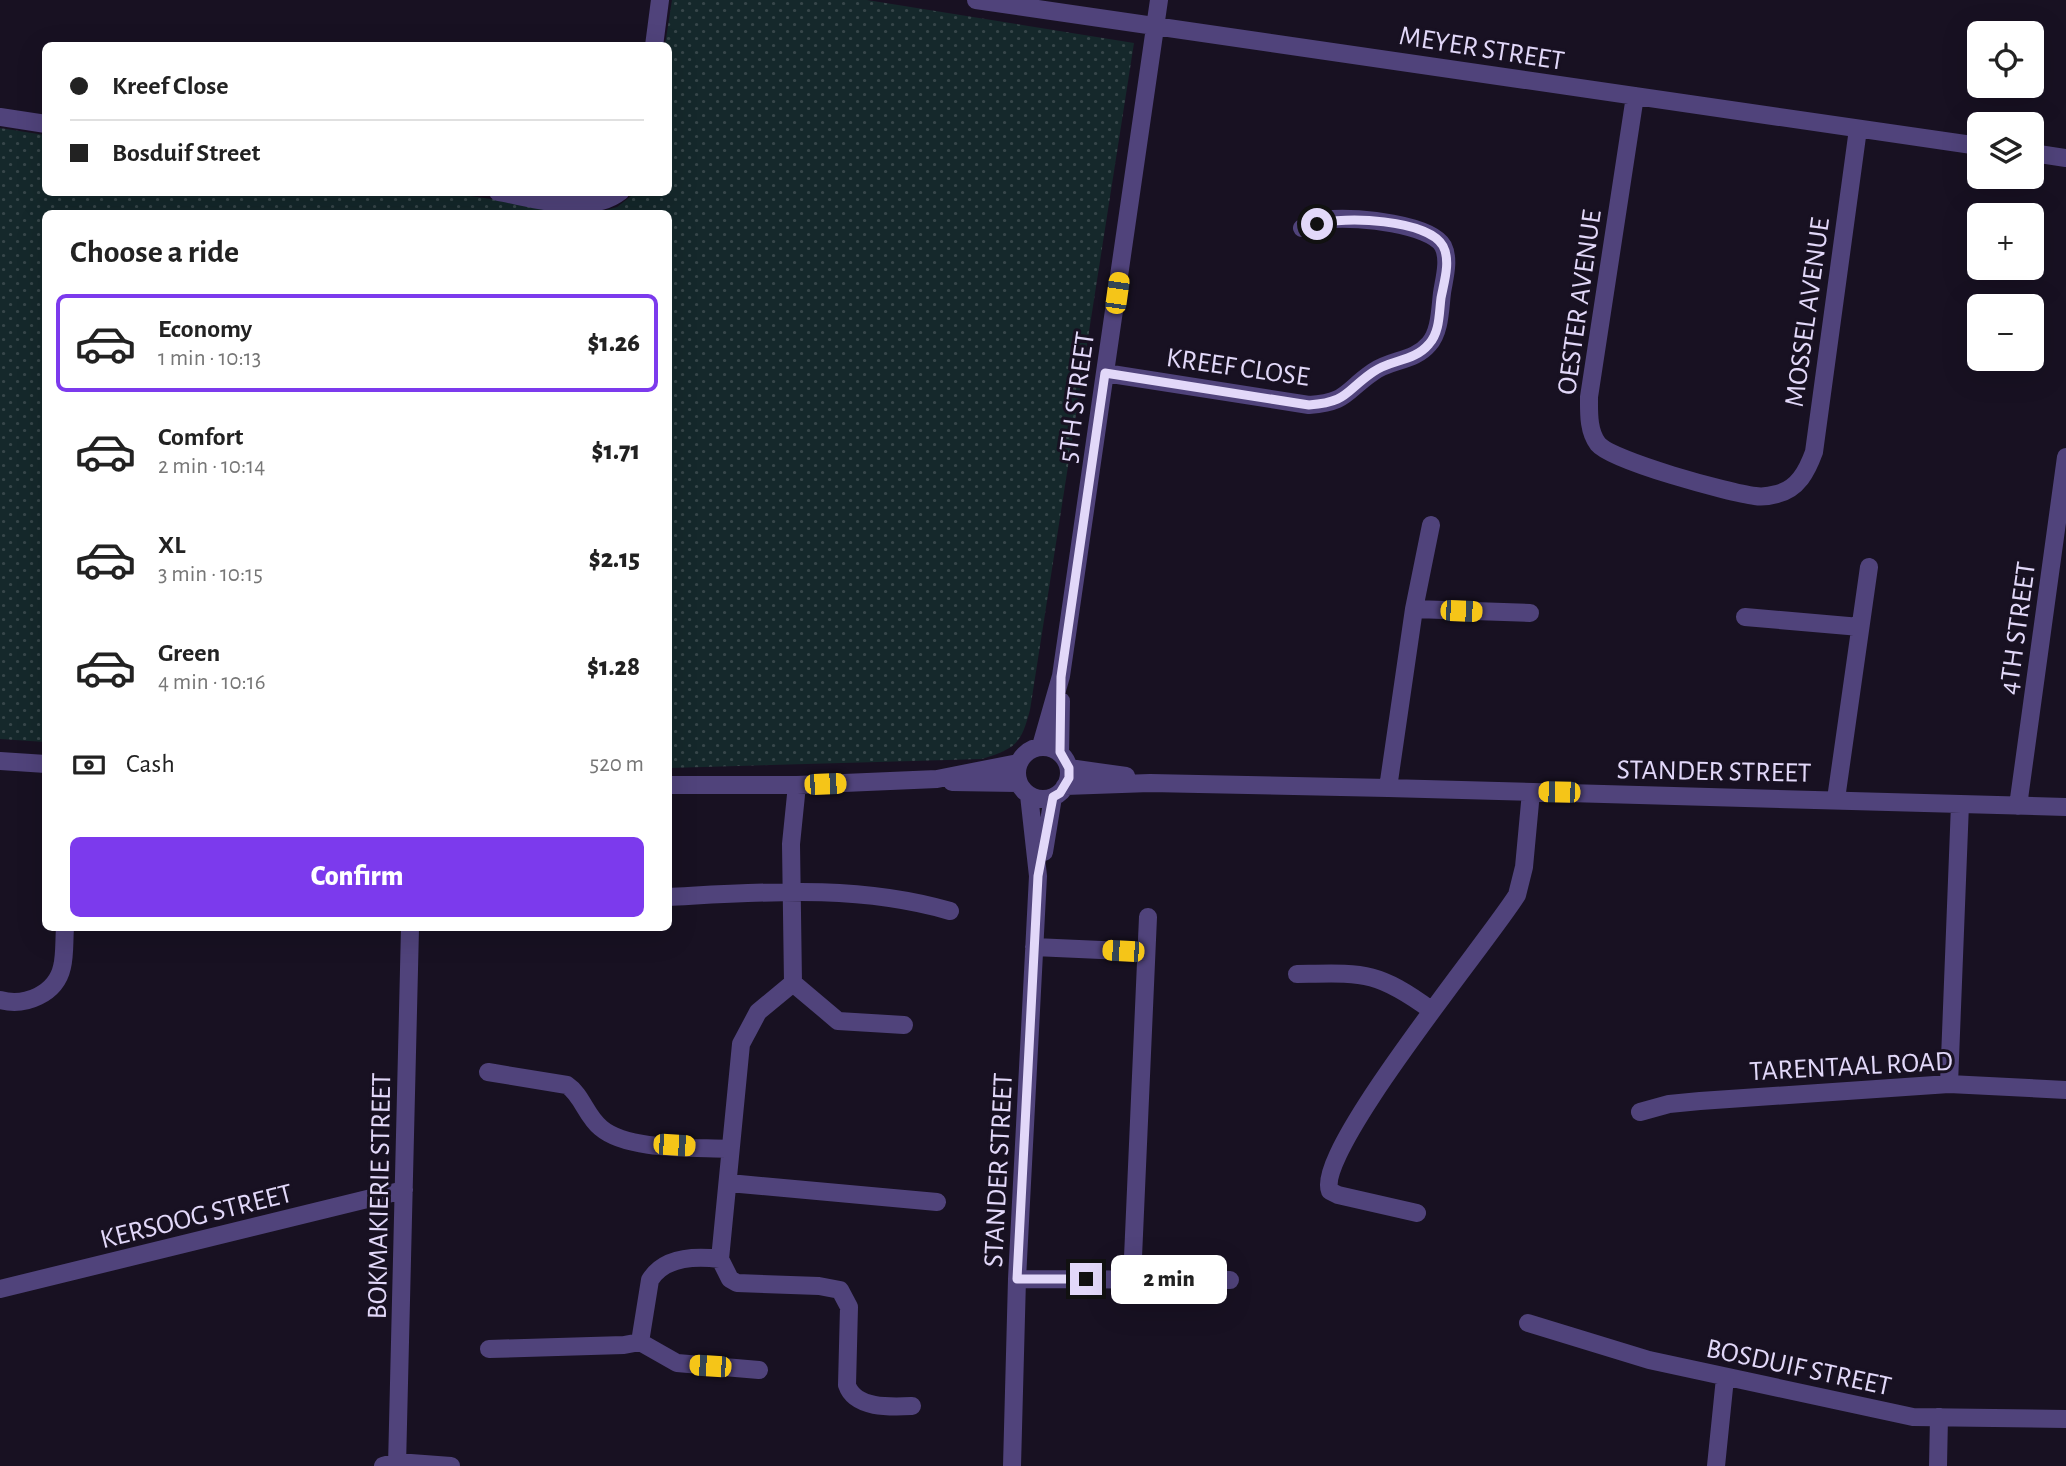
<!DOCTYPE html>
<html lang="en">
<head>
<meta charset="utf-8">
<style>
	:root { --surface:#fff; --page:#f2f2f2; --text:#222; --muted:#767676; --line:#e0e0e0; --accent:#7c3aed }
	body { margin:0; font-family:"Alegreya Sans",sans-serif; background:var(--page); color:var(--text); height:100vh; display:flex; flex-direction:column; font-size:26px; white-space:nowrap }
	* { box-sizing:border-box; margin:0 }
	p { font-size:23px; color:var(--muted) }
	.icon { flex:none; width:38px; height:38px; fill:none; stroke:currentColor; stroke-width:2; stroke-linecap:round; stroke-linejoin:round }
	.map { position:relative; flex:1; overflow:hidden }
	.drawer { position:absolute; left:42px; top:210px; width:630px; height:721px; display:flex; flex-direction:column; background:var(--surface); border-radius:10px; box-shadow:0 7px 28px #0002 }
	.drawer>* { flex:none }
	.top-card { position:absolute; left:42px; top:42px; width:630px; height:154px; border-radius:10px; box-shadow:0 7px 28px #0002; display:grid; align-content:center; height:154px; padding:0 28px; background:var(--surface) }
	.controls { position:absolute; left:1967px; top:21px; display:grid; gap:14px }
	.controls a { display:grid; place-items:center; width:77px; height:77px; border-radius:10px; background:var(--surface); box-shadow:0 7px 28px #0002; font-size:35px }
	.end { position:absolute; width:32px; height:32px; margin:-16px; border:9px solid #e2d8f9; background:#111; box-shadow:0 0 0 4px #111 }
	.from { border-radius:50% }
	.bubble { position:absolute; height:49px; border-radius:10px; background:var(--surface); box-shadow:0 7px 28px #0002; font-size:23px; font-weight:800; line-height:49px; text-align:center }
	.car { position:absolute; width:21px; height:42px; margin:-21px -10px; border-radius:9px; box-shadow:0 0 5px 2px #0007; background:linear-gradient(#f5c518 24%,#345 0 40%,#f5c518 0 76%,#345 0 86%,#f5c518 0) }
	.top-card b { display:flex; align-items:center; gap:24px; height:66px; font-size:26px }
	.top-card b+b { border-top:2px solid var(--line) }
	.top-card i { width:18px; height:18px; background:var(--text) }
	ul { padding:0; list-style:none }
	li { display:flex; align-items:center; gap:21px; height:98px; margin:0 14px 10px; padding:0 14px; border:4px solid transparent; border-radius:10px }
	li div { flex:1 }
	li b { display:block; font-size:26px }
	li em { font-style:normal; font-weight:800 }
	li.on { border-color:var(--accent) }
	li>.icon { width:63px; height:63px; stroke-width:1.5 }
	h2 { padding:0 28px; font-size:32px; line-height:84px }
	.pay { display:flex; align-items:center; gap:18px; height:77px; padding:0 28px; font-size:26px }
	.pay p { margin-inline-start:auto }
	.action { display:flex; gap:14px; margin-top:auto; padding:14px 28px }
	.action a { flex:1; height:80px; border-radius:10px; background:var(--accent); color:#fff; font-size:28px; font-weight:800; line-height:80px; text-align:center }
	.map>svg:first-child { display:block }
</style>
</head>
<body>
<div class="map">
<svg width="2066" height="1466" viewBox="0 0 2066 1466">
	<defs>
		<pattern id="grass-dots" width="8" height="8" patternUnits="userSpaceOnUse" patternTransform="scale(1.75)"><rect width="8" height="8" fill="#15282b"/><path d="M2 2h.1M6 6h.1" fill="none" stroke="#37464a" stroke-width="1.8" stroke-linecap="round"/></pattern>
	</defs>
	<rect width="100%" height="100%" fill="#181122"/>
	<path fill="url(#grass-dots)" d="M672,0H867L1134,43L1030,710C1021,744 1016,748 982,759L669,768L668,214L595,213L617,207L635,193L668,192V46L665,45Z
		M0,128L45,135L46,192H443L588,213L46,214L45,742L0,739Z"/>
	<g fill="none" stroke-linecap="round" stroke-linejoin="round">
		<path stroke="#50437b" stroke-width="18" d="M976,0L1979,146
			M654,46L660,0
			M1635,96L1589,397C1589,412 1588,431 1598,444C1612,461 1730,493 1755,496C1762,497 1770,496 1777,494C1798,489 1807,471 1814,452L1858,129
			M0,117L46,124
			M2032,153L2066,158
			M498,192C533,198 589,216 620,192
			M1105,373L1309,405C1348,402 1344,392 1373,372C1391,359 1414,362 1429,344C1440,332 1440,309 1442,293C1444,279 1450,260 1443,246C1431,224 1357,217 1333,219C1323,221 1312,225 1302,228
			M1414,609L1530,613
			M1745,617L1860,627
			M1041,746L1061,676L1159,0
			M1017 773a26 26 0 1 1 52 0a26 26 0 1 1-52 0Z
			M1060,752L1061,701
			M0,761L46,764
			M1069,768L1126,776
			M952,782L1019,783
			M668,785H797L937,779L1018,763
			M1065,786L1150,783L1388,788L2066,807
			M1388,788L1414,609L1431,525
			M1836,799L1869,567
			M2018,806L2066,457
			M1044,852L1053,797
			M668,897C764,892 857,884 950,911
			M1034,947L1146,952
			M1297,974C1363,973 1376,970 1431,1010
			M793,983L838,1021L904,1025
			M0,1000C25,1007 56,994 62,967C65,955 64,940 65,928
			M488,1072L567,1085C582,1095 586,1116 601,1128C628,1151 695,1147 730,1149
			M1949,1084L1960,804
			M1640,1112L1669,1104L1700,1101L1949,1084L2066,1090
			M729,1183L937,1202
			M1417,1213L1338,1195L1330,1191C1313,1153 1490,939 1517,895L1524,867L1531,792
			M720,1259L730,1279L737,1283L819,1286L840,1290L849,1307L847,1385C855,1409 891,1407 912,1406
			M1017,1279L1230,1280
			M1132,1280L1148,917
			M0,1289L404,1190
			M1528,1323L1649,1360L1913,1417L2066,1419
			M640,1342L677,1363L759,1370
			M489,1349L624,1345L640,1342L650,1280C664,1257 696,1256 720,1259L741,1044L758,1012L793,983L791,844L797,785
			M383,1466L397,1462L451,1466
			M397,1466L410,928
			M1012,1466L1017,1279L1038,876L1029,795
			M1716,1466L1725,1378
			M1938,1466L1939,1417"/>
	</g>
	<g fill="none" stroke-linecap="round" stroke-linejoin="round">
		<path stroke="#e2d8f9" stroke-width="9" d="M1086,1279H1017L1038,876L1053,797L1060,793L1069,778V768L1060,752L1061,677L1105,373L1309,405C1348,402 1344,392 1373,372C1391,359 1414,362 1429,344C1440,332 1439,313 1441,298C1444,282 1451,261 1443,246C1428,219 1343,216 1317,224"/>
	</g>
	<g text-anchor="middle" stroke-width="6" stroke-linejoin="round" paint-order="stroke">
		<g font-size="28" fill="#e2d8f9" stroke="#181122">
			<text transform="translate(1482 47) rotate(9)" y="10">MEYER STREET</text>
			<text transform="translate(1578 302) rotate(-82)" y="10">OESTER AVENUE</text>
			<text transform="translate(1806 312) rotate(-82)" y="10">MOSSEL AVENUE</text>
			<text transform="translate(1238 366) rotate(8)" y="10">KREEF CLOSE</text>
			<text transform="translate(1075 397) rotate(-82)" y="10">5TH STREET</text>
			<text transform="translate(2016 628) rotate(-82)" y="10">4TH STREET</text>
			<text transform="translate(1714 770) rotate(1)" y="10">STANDER STREET</text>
			<text transform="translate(1851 1065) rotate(-3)" y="10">TARENTAAL ROAD</text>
			<text transform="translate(997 1170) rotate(-87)" y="10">STANDER STREET</text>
			<text transform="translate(378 1196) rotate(-89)" y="10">BOKMAKIERIE STREET</text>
			<text transform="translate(196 1215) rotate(-14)" y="10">KERSOOG STREET</text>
			<text transform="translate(1799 1366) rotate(12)" y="10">BOSDUIF STREET</text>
		</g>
	</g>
</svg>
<div class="controls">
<a><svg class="icon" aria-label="locate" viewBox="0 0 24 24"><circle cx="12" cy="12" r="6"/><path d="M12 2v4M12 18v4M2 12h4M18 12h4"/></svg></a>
<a><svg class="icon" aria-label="layers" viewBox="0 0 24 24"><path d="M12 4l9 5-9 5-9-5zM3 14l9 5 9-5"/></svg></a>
<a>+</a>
<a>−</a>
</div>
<i class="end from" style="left:1317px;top:224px"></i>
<i class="end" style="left:1086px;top:1279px"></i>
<div class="bubble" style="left:1111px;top:1255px;width:116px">2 min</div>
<i class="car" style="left:1117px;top:293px;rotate:8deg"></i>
<i class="car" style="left:1461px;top:611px;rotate:92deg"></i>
<i class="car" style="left:825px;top:784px;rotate:88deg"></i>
<i class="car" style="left:1559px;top:792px;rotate:271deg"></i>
<i class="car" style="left:1123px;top:951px;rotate:273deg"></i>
<i class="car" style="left:674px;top:1145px;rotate:94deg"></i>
<i class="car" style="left:710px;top:1366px;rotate:274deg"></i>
<div class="top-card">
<b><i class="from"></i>Kreef Close</b>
<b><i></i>Bosduif Street</b>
</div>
<section class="drawer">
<h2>Choose a ride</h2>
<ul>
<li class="on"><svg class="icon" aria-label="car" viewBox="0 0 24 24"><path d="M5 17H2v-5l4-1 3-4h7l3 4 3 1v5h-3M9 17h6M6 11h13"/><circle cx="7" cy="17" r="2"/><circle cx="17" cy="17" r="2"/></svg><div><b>Economy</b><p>1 min · 10:13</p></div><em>$1.26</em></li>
<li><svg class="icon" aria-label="car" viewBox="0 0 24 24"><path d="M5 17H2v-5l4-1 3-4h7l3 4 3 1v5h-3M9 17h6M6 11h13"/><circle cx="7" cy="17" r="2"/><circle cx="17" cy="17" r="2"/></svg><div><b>Comfort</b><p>2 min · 10:14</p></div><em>$1.71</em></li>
<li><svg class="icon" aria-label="car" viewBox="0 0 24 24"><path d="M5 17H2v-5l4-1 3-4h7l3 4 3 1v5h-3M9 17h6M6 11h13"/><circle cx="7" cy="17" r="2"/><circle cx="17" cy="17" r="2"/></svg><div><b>XL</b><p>3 min · 10:15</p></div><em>$2.15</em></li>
<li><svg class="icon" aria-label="car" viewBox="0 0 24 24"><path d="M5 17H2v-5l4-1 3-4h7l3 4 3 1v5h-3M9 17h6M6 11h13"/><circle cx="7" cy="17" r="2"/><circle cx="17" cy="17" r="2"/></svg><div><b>Green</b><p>4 min · 10:16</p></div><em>$1.28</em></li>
</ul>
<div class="pay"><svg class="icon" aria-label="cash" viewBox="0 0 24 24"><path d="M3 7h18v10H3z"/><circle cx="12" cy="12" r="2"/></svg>Cash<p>520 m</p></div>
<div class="action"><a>Confirm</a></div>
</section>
</div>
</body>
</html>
